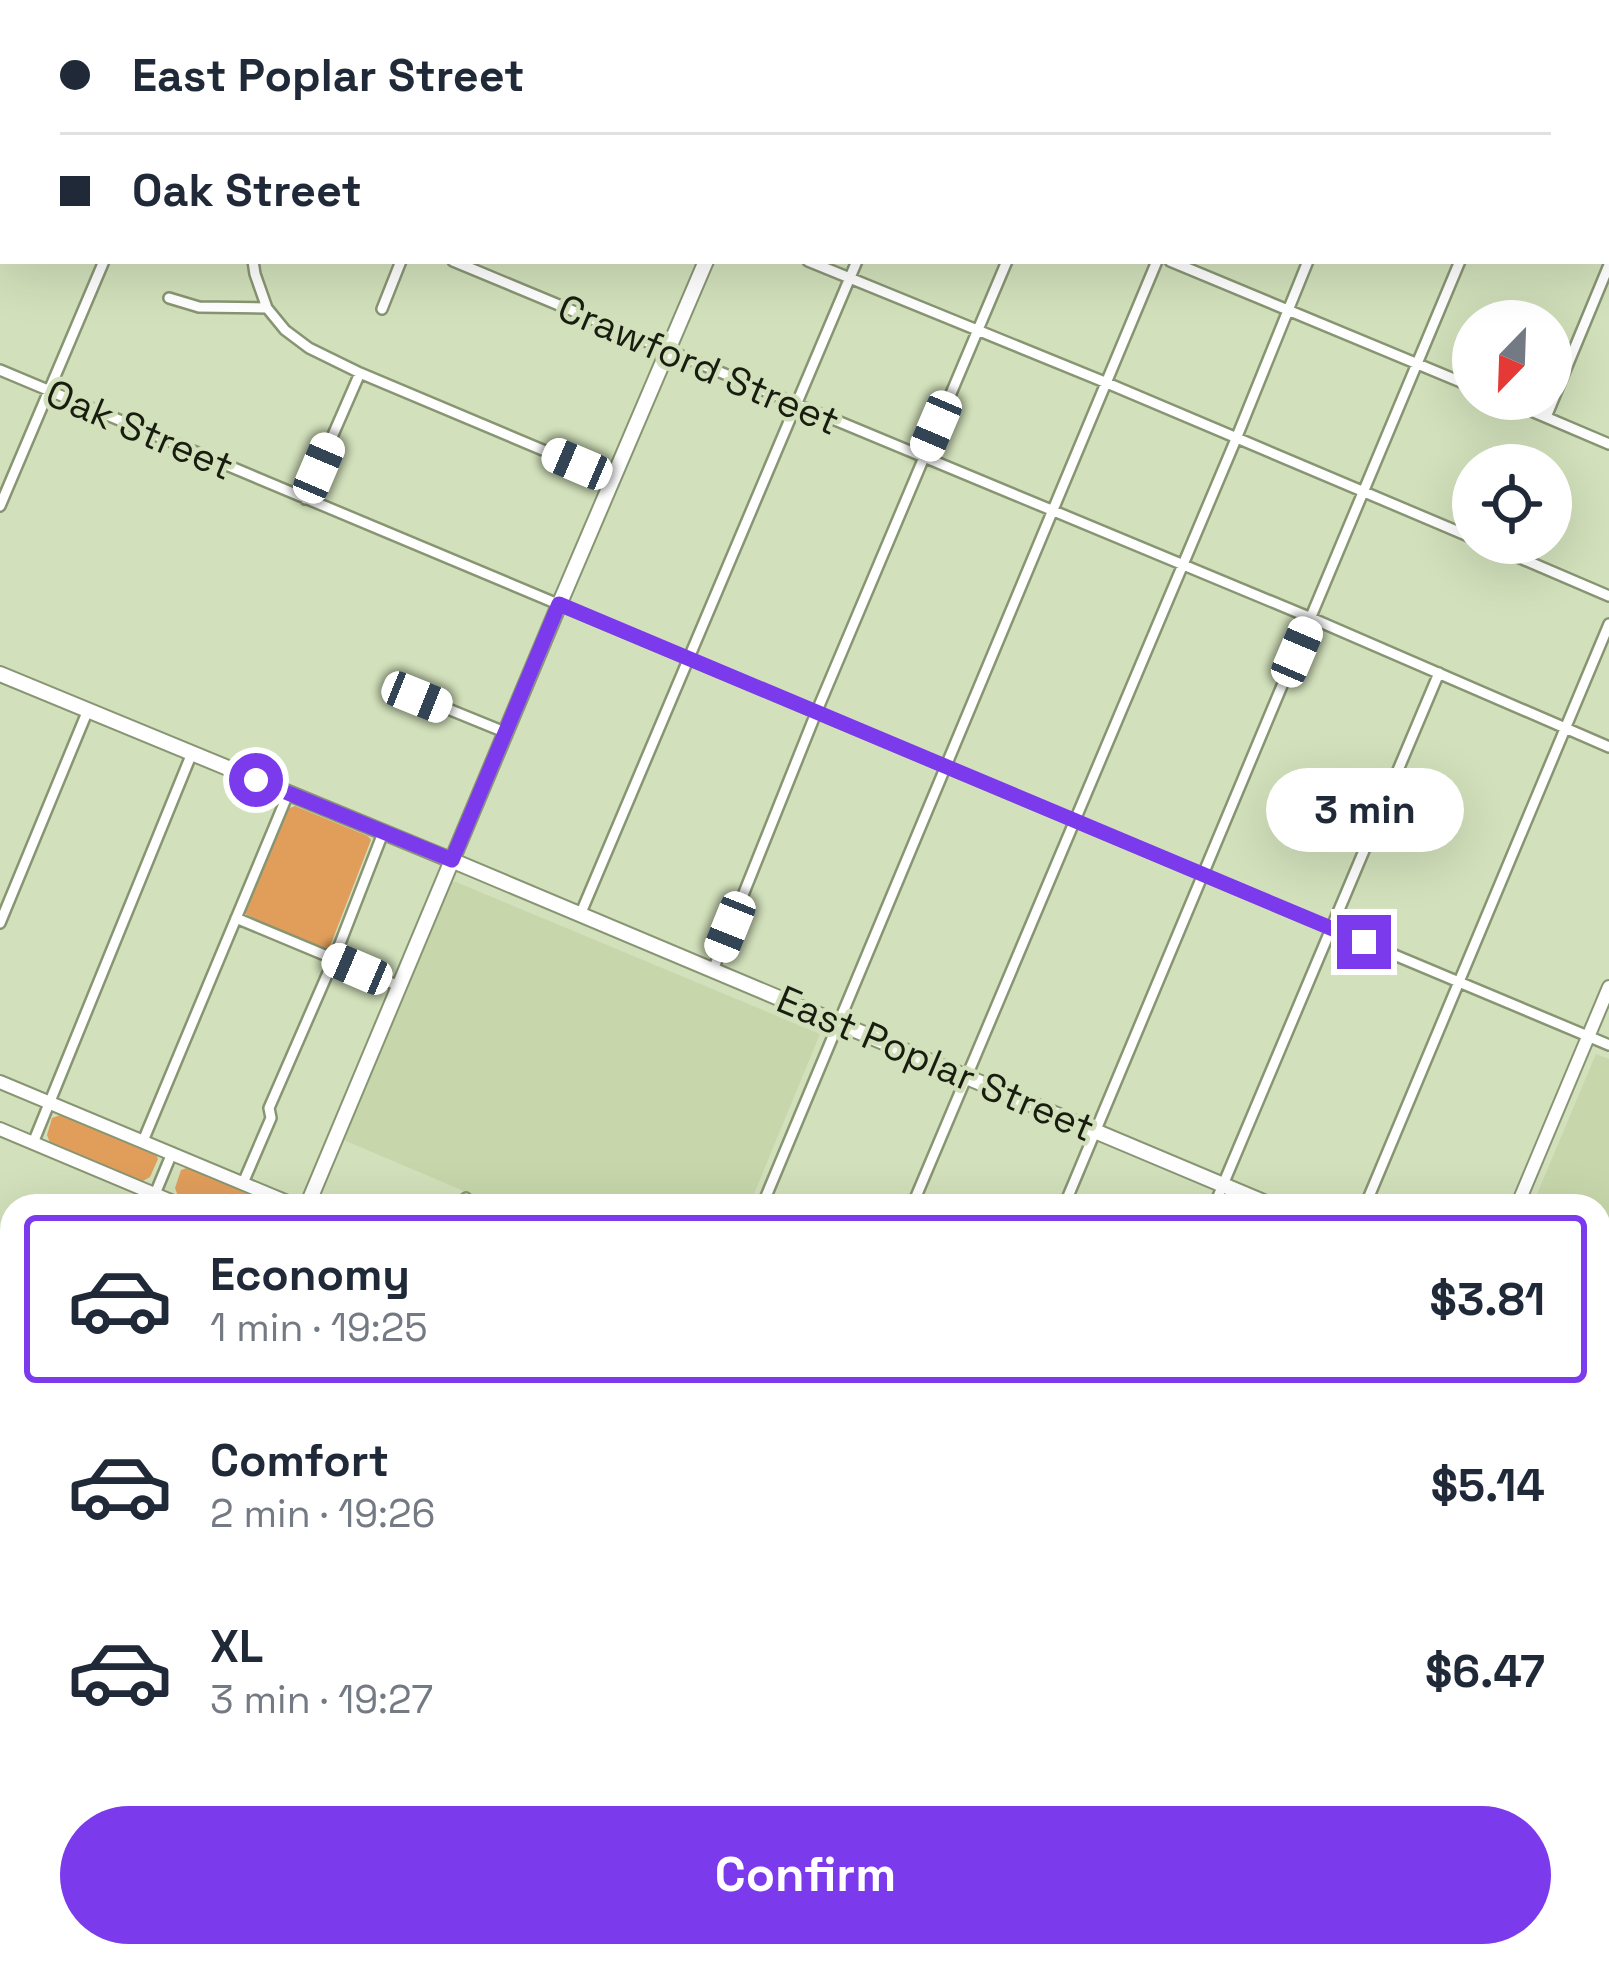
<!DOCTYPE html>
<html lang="en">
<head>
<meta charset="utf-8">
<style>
	:root { --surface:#fff; --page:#f6f6f7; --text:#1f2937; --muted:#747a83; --line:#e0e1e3; --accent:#7c3aed }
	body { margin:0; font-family:"Space Grotesk",sans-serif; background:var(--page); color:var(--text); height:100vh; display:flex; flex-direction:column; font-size:45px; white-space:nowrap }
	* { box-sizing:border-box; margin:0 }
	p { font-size:39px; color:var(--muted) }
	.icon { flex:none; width:66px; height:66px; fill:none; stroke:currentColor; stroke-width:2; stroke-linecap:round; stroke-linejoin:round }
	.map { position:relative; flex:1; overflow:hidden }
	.side { position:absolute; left:0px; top:1194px; width:1611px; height:774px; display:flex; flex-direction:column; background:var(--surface); border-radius:36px 36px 0 0; box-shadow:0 12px 48px #0002 }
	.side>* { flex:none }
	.guide { position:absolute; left:0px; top:0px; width:1611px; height:264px; box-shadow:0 12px 48px #0002; display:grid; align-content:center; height:264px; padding:0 60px; background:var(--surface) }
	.needle { width:78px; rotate:203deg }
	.tools { position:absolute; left:1452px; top:300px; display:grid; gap:24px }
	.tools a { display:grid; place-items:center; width:120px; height:120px; border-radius:50%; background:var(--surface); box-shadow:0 12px 48px #0002; font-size:60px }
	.end { position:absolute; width:54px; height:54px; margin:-27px; border:15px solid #7c3aed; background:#fff; box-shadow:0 0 0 6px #fff }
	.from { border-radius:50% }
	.bubble { position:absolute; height:84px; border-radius:42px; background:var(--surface); box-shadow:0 12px 48px #0002; font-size:39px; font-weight:700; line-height:84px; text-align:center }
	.car { position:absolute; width:36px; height:72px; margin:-36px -18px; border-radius:15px; box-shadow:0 0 9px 3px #0007; background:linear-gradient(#fff 24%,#345 0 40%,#fff 0 76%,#345 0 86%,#fff 0) }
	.guide b { display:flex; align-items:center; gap:42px; height:114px; font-size:45px }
	.guide b+b { border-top:3px solid var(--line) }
	.guide i { width:30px; height:30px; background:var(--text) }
	ul { padding:21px 0 0; list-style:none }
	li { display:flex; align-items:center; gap:36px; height:168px; margin:0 24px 18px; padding:0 36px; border:6px solid transparent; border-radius:12px }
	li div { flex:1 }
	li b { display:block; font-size:45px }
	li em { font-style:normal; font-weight:700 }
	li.selected { border-color:var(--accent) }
	li>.icon { width:108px; height:108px; stroke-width:1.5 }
	.action { display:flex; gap:24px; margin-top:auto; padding:24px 60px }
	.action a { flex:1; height:138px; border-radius:72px; background:var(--accent); color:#fff; font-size:48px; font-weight:700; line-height:138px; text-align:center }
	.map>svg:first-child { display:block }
</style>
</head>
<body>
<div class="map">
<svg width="1609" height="1968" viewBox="0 0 1609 1968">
	<rect width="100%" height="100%" fill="#d2e0bb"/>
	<path fill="#c7d7ab" d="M452,882H456L820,1034L749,1206H499L346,1141L342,1137Z
		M1596,1054L1609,1059V1276L1599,1272V1206H1532Z
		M0,1913L12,1917V1956H186L251,1968L0,1966Z"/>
	<path fill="#e19e5b" d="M295,806L368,836L371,840L329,949C312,942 296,942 281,933C269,927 259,920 245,914L287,809Z
		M63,1114L155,1152L158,1159L150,1177L143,1181L50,1143L47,1135L52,1118Z
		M192,1166L285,1206H203L178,1196L175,1188L181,1170Z"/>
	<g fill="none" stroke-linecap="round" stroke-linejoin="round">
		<g stroke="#889573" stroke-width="14">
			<path id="minor" d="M547,0L555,3
				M215,3L216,0
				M509,3L511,0
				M965,3L966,0
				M1118,3L1120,0
				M1344,3L1345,0
				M1570,3L1571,0
				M0,72L3,74
				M253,261L255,274L267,308
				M453,261L1311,618L1609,747
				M808,261L1107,383L1473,538
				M1170,261L1473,387
				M169,298L199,307L267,308L285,330L309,348L360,373L614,480
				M382,309L401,261
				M0,370L1609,1045
				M1503,399L1609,444
				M1546,417L1609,265
				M305,499L360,373
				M0,506L104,261
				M1485,543L1609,596
				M394,687L507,733
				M580,915L857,261
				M236,918L399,986
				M0,923L88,710
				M713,970L816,713L1007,261
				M143,1141L288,794
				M33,1143L192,753
				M243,1183L271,1118L269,1108L334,959L383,833
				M150,1206L172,1153
				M463,1206L466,1198
				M762,1206L1157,261
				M912,1206L1236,439L1308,261
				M1064,1206L1460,261
				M1214,1206L1439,673
				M1365,1206L1609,624
				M0,1285L12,1296
				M0,1366L12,1354
				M1599,1371L1609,1347
				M0,1606L12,1578
				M1599,1728L1609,1704
				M0,1818L12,1823
				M1599,1943L1609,1948
				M228,1956L286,1968
				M1237,1956L1266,1968
				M140,1968L145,1956
				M291,1968L296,1956
				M441,1968L447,1956
				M592,1968L597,1956
				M741,1968L746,1956
				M892,1968L897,1956
				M1043,1968L1049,1956
				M1347,1968L1352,1956
				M1501,1968L1505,1956"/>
		</g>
		<g stroke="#889573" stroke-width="16">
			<path id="tertiary" d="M1264,0L1271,3
				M1608,144H1609
				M0,1082L297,1206
				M0,1129L183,1206
				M1517,1206L1609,987
				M1599,1603L1609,1607
				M1599,1774L1609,1778
				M1195,1968L1200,1956"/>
		</g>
		<g stroke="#889573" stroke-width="18">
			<path id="secondary" d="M813,3L814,0
				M0,674L451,860L1273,1206
				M307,1206L559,605L706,261
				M1599,1343L1609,1348
				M0,1939L12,1911"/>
		</g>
		<use href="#minor" stroke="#fff" stroke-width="9"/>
		<use href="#tertiary" stroke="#fff" stroke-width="12"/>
		<use href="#secondary" stroke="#fff" stroke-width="14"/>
	</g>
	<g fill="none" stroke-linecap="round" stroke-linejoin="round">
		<path stroke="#7c3aed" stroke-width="15" d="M256,780L452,860L559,604L1364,942"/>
	</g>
	<g text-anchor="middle" stroke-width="9" stroke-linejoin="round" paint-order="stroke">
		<g font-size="39" fill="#181d10" stroke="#d2e0bb">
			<text transform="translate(699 364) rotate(23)" y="14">Crawford Street</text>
			<text transform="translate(140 429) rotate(23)" y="14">Oak Street</text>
			<text transform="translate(936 1063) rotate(23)" y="14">East Poplar Street</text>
		</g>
	</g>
</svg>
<div class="tools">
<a><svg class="needle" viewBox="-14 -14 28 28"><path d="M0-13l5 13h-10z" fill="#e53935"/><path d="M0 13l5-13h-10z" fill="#747a83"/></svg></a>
<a><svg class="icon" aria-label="locate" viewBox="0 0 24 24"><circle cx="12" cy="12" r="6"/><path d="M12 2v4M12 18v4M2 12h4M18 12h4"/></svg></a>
</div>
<i class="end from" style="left:256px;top:780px"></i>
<i class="end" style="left:1364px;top:942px"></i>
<div class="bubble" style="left:1266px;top:768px;width:198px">3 min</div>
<i class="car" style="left:936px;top:426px;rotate:203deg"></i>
<i class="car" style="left:577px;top:464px;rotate:293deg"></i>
<i class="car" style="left:319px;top:468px;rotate:23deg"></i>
<i class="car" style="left:1297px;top:652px;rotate:23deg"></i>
<i class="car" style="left:417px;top:697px;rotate:112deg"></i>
<i class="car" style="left:730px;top:927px;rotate:202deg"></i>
<i class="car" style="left:357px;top:969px;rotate:293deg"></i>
<div class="guide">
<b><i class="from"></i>East Poplar Street</b>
<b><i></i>Oak Street</b>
</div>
<section class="side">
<ul>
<li class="selected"><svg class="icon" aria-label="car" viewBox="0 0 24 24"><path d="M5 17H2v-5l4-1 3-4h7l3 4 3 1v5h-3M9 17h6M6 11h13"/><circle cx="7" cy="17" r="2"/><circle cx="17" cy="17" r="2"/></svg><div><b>Economy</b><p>1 min · 19:25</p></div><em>$3.81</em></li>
<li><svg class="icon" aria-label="car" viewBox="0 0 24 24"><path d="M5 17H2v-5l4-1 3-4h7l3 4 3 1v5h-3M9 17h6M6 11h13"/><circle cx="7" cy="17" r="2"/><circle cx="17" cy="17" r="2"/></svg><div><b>Comfort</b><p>2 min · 19:26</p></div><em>$5.14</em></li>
<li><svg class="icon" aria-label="car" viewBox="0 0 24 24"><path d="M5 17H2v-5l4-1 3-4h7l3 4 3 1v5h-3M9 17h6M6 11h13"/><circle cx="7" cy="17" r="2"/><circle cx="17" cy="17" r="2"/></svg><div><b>XL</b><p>3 min · 19:27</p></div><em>$6.47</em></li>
</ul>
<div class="action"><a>Confirm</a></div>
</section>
</div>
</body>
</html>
